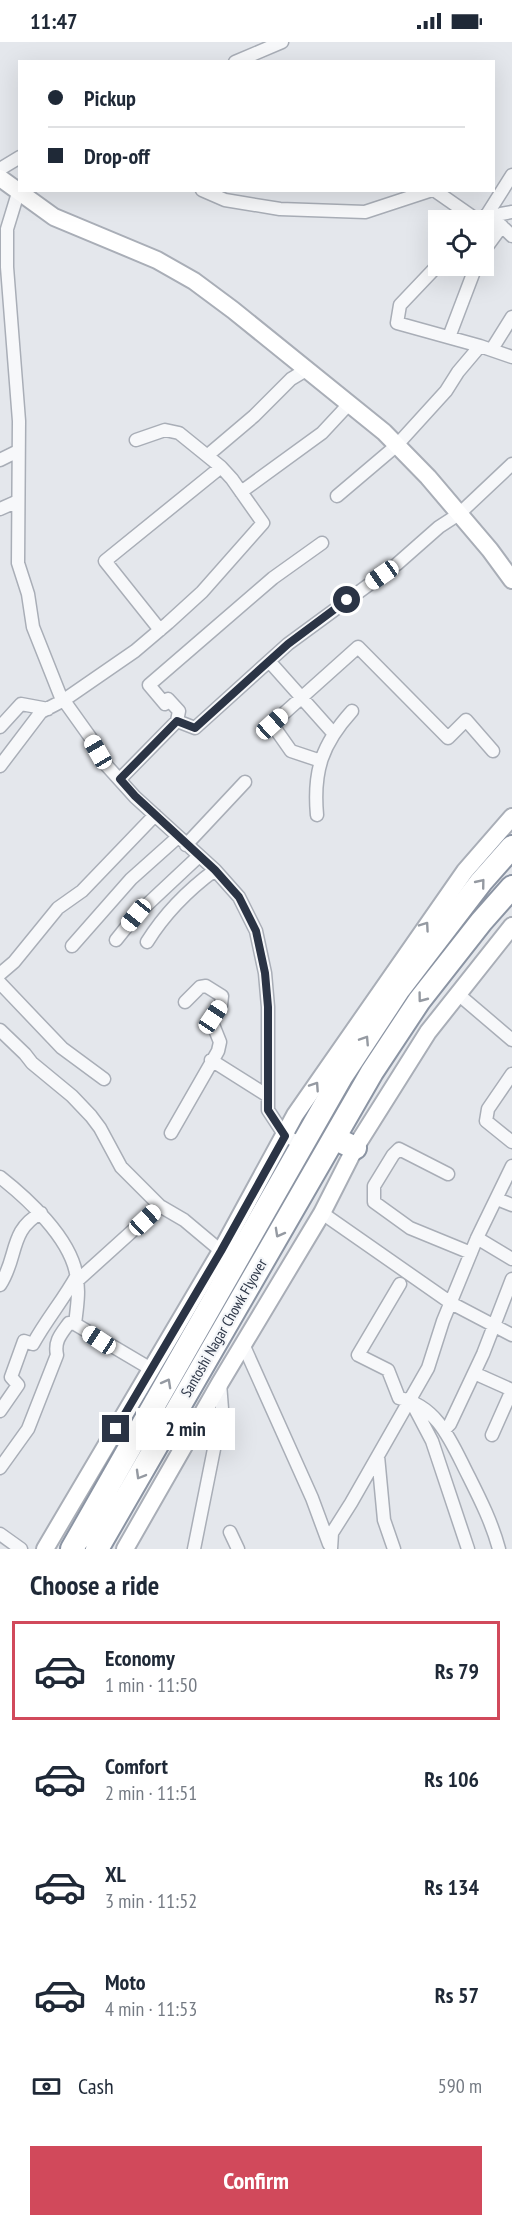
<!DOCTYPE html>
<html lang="en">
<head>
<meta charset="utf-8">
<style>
	:root { --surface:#fff; --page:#f6f6f7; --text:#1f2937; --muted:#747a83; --line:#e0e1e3; --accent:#d1495b }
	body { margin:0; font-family:"PT Sans Narrow",sans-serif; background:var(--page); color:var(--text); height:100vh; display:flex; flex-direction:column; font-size:22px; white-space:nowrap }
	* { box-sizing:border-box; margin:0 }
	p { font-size:20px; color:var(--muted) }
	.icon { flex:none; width:33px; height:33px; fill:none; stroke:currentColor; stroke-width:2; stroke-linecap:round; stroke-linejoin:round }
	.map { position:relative; height:1507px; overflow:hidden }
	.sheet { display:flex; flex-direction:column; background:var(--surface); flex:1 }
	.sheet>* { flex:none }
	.hud { position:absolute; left:18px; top:18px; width:477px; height:132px; border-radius:0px; box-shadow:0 6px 24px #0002; display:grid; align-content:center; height:132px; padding:0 30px; background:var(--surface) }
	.fabs { position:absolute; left:428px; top:168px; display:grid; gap:12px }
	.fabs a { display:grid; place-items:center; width:66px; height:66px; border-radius:0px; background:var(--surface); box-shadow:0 6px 24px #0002; font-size:30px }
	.end { position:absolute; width:27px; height:27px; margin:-14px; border:8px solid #2b3445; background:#fff; box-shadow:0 0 0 3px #fff }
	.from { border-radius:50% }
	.bubble { position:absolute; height:42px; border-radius:0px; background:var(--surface); box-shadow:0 6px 24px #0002; font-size:20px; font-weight:800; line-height:42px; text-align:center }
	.car { position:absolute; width:18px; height:36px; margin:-18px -9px; border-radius:8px; box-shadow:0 0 4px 2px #0007; background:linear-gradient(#fff 24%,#345 0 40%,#fff 0 76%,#345 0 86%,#fff 0) }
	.hud b { display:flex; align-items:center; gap:21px; height:57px; font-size:22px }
	.hud b+b { border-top:2px solid var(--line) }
	.hud i { width:15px; height:15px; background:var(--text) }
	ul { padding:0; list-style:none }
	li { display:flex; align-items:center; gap:18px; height:99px; margin:0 12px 9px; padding:0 18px; border:3px solid transparent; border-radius:0px }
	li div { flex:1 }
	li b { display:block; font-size:22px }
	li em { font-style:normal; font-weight:800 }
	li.active { border-color:var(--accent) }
	li>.icon { width:54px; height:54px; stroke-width:1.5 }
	h2 { padding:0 30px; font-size:27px; line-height:72px }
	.pay { display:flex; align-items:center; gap:15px; height:66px; padding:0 30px; font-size:22px }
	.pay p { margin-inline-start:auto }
	.action { display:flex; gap:12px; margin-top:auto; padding:12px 30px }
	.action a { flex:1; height:69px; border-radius:0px; background:var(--accent); color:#fff; font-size:24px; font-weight:800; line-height:69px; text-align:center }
	.status { display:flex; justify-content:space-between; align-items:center; height:42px; padding:0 30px; background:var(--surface); direction:ltr }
	.status svg { height:16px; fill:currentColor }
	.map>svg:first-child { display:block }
</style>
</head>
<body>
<div class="status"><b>11:47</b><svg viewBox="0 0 49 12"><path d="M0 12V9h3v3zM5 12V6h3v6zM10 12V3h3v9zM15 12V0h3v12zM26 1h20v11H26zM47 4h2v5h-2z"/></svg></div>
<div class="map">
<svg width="512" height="1507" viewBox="0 0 512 1507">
	<rect width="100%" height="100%" fill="#e4e7ec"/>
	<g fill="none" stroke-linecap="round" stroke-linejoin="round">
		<g stroke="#a9aeb7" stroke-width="15">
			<path id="street" d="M235,20L282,0
				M0,127L20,115
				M202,148L225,158L280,167L365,170L432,148
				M434,148L477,178
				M18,151L7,187V225L19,379L18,521L28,552L33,585L60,653L90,695L107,724L135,755L215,828L239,855L256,889L265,931L268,965V1068L285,1094L303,1102
				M488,171L512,194
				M494,177L501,172L512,170
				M481,178L488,171L512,133
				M483,210L502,184
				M438,223L400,263L397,281L480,304L512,315
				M449,295L476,224
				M492,307L512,275
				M136,398L165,388L179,391L221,425L105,519L160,588
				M208,413L254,374L291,337L306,328
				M0,418L18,409
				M241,450L322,391L349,362
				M337,454L396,404L446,349L458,330L480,304
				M0,467L18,459
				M269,619L334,692
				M177,679L179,669L168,657L165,662L149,643L273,536L322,501
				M0,685L21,662L48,667
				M321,719L291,709L272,682L358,605L448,696L466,678L493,709
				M0,724L41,670L64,658L135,609L168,581L202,550L263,481L232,437L221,425
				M120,737L177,679L195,686L288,602L397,522L439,485L459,472L512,422
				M317,773C313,729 322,702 352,669
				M186,803L245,740
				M116,898L136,873L199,814
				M147,900C165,871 188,848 215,828
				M72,904L131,837L178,795
				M0,932L14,920L58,866L82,849L155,773
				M0,941L62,1006L104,1037
				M458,952L512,998
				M0,988L25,1012L32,1021L72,1054L91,1074L100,1086L121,1125L160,1164L184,1178L221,1209
				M211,1018L268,1054
				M512,1032L488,1067L486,1079L512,1100
				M171,1091L218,1009L220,1000L212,980L221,963L222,954L206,944L200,945L185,960
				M448,1132L399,1107L393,1113L374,1144V1160L410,1186L471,1211
				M0,1135C28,1157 69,1195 76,1231C80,1248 77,1265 75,1282L151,1327
				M497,1157L512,1163
				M322,1171L451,1261L512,1293
				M477,1196L512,1217
				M77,1239L160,1164
				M400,1242L358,1313L388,1328L399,1356C439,1364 452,1402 469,1435C481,1459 492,1481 499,1507
				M0,1243C18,1216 9,1188 41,1171
				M243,1302L312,1456L329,1502
				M474,1331L512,1348
				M411,1359L432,1399L468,1507
				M0,1369L18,1343L11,1335L24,1299L33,1302C46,1278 64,1257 77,1233
				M445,1387L450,1382L483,1312L512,1237
				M492,1393L512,1348
				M378,1414L384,1478L394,1507
				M0,1426L28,1387L57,1313C54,1299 61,1292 69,1281L75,1282
				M230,1490L238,1507
				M0,1492L21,1507
				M194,1507L222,1367L220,1341
				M331,1507L332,1491L351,1461L428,1326L443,1279L477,1196L512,1124"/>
		</g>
		<g stroke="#a9aeb7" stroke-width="20">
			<path id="secondary" d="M0,136L54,175L157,218L194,239L233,268L384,390L428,435L490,508L512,538
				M45,1507L221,1209L295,1073L465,829L512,775
				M125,1507L220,1341L322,1171L355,1106L428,990L512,884"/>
		</g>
		<g stroke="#8b94a3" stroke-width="26">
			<path id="highway" d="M334,1096L355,1106
				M72,1507L341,1035L399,947L481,840L512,805
				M97,1507L372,1030L419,959L481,880L512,845"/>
		</g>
		<use href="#street" stroke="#f7f8fa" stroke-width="12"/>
		<use href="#secondary" stroke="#fff" stroke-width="16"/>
		<use href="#highway" stroke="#fff" stroke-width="22"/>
	</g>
	<defs><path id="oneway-chevron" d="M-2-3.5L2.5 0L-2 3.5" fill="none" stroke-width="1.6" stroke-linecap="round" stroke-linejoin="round" transform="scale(1.5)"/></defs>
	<g stroke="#959aa2">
		<use href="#oneway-chevron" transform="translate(481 841) rotate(-51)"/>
		<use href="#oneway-chevron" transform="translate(425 884) rotate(-55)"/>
		<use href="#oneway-chevron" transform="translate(422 956) rotate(127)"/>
		<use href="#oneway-chevron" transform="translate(365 998) rotate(-57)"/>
		<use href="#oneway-chevron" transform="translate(315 1044) rotate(-56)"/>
		<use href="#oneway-chevron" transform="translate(279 1191) rotate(119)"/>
		<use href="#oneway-chevron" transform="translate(167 1341) rotate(-61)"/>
		<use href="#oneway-chevron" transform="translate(140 1433) rotate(120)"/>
	</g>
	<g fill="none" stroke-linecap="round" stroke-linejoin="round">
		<path stroke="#2b3445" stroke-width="8" d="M116,1387L221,1209L285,1094L268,1068V965L265,931L256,889L239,855L215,828L135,754L120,737L177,679L195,686L288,602L347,558"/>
	</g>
	<g text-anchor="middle" stroke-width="4.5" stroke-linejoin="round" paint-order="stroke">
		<g font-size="15" fill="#2b3445" stroke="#f4f6f9">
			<text transform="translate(224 1286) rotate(-60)" y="5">Santoshi Nagar Chowk Flyover</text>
		</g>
	</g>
</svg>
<div class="fabs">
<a><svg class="icon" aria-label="locate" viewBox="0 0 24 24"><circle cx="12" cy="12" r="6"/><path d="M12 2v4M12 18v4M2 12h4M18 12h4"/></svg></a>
</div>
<i class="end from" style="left:347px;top:558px"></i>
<i class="end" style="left:116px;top:1387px"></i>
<div class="bubble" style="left:136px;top:1366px;width:99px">2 min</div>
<i class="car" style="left:382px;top:533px;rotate:235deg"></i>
<i class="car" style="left:272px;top:682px;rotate:48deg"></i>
<i class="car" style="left:98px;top:710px;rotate:330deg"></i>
<i class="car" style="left:136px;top:873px;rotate:219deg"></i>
<i class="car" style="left:213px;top:975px;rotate:34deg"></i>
<i class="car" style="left:145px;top:1178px;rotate:47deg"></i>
<i class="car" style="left:99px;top:1298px;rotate:303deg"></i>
<div class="hud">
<b><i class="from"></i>Pickup</b>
<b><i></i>Drop-off</b>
</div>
</div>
<section class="sheet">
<h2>Choose a ride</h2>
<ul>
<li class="active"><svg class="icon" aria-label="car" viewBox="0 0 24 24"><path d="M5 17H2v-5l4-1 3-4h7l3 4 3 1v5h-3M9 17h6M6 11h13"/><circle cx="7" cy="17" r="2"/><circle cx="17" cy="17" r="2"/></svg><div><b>Economy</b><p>1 min · 11:50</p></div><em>Rs 79</em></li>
<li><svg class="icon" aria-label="car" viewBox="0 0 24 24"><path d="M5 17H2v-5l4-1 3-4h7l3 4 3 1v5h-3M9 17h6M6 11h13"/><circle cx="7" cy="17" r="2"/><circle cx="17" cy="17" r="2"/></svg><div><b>Comfort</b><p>2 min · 11:51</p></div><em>Rs 106</em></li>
<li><svg class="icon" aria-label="car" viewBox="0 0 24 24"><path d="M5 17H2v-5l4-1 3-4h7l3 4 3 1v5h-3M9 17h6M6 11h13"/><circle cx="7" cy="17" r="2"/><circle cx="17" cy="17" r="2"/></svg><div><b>XL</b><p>3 min · 11:52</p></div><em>Rs 134</em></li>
<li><svg class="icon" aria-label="car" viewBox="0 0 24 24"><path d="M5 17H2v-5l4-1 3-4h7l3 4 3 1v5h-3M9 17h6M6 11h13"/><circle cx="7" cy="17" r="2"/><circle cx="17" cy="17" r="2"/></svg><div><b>Moto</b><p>4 min · 11:53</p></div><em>Rs 57</em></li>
</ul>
<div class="pay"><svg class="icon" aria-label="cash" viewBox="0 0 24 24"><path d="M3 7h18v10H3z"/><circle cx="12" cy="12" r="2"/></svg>Cash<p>590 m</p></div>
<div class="action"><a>Confirm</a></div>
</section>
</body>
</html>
